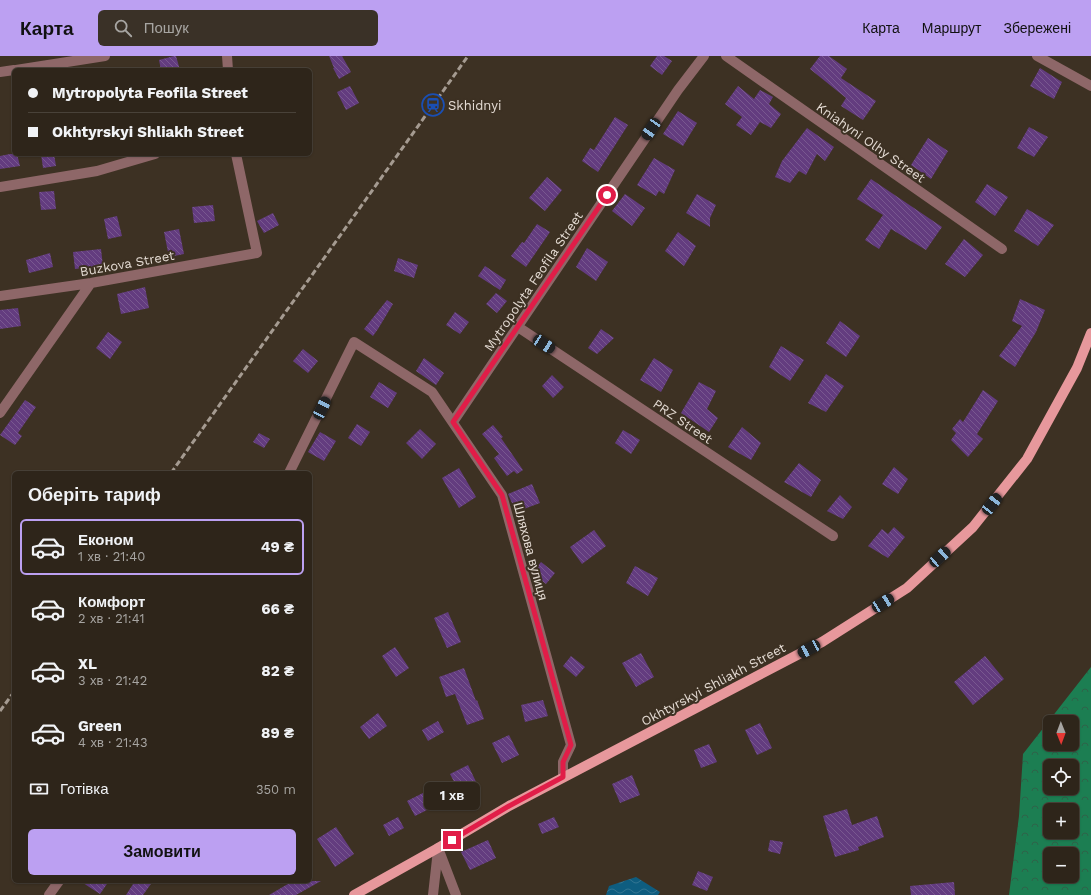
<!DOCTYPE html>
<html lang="uk">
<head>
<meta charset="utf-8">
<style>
	:root { --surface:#2e251a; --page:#3a3127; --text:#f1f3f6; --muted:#a7a5a2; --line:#494239; --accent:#bca0f2 }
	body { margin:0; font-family:"Work Sans",sans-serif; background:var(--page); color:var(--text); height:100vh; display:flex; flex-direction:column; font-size:15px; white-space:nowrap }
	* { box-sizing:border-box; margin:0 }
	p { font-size:13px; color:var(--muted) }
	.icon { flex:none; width:22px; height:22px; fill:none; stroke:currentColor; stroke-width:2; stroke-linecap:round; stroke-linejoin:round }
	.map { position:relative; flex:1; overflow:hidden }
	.sheet { position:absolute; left:12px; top:415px; width:300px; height:412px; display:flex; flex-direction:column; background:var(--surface); border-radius:6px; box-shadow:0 1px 3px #0004,0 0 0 1px var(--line) }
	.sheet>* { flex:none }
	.hud { position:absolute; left:12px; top:12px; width:300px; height:88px; border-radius:6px; box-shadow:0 1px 3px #0004,0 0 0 1px var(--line); display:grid; align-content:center; height:88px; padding:0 16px; background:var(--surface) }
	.needle { width:26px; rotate:179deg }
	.buttons { position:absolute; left:1043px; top:659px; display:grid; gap:8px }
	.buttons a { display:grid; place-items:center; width:36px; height:36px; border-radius:6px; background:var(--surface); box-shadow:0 1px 3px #0004,0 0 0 1px var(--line); font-size:20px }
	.end { position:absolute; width:18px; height:18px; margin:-9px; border:5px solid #e11d48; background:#fff; box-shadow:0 0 0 2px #fff }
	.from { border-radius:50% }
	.bubble { position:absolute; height:28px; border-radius:6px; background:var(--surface); box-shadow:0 1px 3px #0004,0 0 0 1px var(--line); font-size:13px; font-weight:700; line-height:28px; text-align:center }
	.car { position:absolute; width:12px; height:24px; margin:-12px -6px; border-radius:5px; box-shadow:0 0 3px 1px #0007; background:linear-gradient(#222 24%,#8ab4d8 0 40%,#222 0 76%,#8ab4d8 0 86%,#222 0) }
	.hud b { display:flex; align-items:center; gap:14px; height:38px; font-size:15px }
	.hud b+b { border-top:1px solid var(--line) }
	.hud i { width:10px; height:10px; background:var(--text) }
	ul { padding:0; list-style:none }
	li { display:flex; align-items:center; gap:12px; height:56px; margin:0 8px 6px; padding:0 8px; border:2px solid transparent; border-radius:6px }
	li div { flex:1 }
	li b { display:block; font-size:15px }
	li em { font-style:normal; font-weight:700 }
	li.on { border-color:var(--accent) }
	li>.icon { width:36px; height:36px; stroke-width:1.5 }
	h2 { padding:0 16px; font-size:18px; line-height:48px }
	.pay { display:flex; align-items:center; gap:10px; height:44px; padding:0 16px; font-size:15px }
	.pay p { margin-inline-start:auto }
	.primary-button { display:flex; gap:8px; margin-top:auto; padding:8px 16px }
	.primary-button a { flex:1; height:46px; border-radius:6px; background:var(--accent); color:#111; font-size:16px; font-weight:700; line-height:46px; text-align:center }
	header { display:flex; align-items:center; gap:24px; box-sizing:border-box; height:56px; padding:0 20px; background:var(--accent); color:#111 }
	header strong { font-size:19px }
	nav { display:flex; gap:22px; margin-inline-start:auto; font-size:14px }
	.search { width:280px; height:36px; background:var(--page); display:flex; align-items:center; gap:10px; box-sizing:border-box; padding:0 14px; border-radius:6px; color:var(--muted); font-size:15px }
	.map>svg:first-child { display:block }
</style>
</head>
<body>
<header>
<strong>Карта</strong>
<div class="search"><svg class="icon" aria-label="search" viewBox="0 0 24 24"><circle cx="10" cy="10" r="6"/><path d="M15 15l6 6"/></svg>Пошук</div>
<nav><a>Карта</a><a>Маршрут</a><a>Збережені</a></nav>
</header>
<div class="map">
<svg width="1091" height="839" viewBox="0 0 1091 839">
	<defs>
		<pattern id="forest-crowns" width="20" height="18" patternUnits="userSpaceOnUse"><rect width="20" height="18" fill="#1c7e52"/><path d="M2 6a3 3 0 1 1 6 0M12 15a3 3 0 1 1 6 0" fill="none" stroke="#2e6349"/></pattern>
		<pattern id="water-waves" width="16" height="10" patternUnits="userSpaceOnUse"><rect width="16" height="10" fill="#0e5d80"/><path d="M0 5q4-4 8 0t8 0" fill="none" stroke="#317491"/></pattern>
		<pattern id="building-back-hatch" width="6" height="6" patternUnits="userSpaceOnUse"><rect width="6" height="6" fill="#633c7f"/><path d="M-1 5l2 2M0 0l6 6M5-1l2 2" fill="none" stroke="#795890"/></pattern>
	</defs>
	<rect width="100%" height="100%" fill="#3d3123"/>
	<path fill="url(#forest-crowns)" fill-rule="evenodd" d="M1091,611V839H1009L1019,760L1023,698ZM1050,666H1072V688H1050ZM1050,710H1072V732H1050ZM1050,754H1072V776H1050ZM1050,798H1072V820H1050Z"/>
	<path fill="url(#water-waves)" d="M636,821L660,836L658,839H606L609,830Z"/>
	<path fill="url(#building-back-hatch)" d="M174,0H176L180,14H161L159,4Z
		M329,0H342L351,16L339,23L333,12H334Z
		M657,0H664L672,5L662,19L650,10Z
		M820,0H829L847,13L841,22L876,45L863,64L841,50L846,42L810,13Z
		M1040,12L1062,26L1054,43L1030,30Z
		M350,30L359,47L346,54L337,36Z
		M738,30L754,43L760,34L773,41L769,48L781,58L771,72L760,66L751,79L736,69L742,61L725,48Z
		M678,55L697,67L683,90L663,78Z
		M615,61L628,69L598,116L582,105L590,92L594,94Z
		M1029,71L1048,81L1034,101L1017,92Z
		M807,72L834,91L825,105L817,98L806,119L799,115L790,127L775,121L782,105Z
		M928,82L948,95L931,123L911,109Z
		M10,98H17L20,110L0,113V100Z
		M41,98H54L56,110L43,112Z
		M654,102L675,114L664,138L659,135L656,140L637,129Z
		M547,121L562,134L545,155L529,142Z
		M871,123L942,171L926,194L891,173L879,193L865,184L883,159L857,143Z
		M987,128L1008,141L995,160L975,146Z
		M54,135L56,153L41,154L39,136Z
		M625,138L645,152L632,170L612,155Z
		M697,138L716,149L710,162V171L686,157Z
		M213,149L215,165L194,167L192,151Z
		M1027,153L1054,169L1038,190L1014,175Z
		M273,157L279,169L264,177L257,165Z
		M117,160L122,180L108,183L104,163Z
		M537,168L550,176L526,211L511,200L522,186L524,187Z
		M179,173L184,198L169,201L164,176Z
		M678,176L696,190L684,210L665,195Z
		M964,183L983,199L965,221L945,208Z
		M587,192L608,206L596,225L576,211Z
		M101,193L103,210L75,213L73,196Z
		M50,197L53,211L29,217L26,204Z
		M398,202L418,209L414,222L394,215Z
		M485,210L506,224L500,234L478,220Z
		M145,231L149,252L121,258L117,238Z
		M496,237L507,245L497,257L486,248Z
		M1020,243L1045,254L1036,276L1015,311L999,300L1022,270L1012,265Z
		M387,244L393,248L378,273L373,280L364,273Z
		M18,252L21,270L0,273V254Z
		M455,256L469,266L460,278L446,269Z
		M840,265L860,280L846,301L826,287Z
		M601,273L614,282L597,298L588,292Z
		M108,276L122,286L110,303L96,292Z
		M781,290L804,304L790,325L769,311Z
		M303,293L318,305L308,317L293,305Z
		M424,302L444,317L436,329L416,315Z
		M654,302L673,314L661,336L640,324Z
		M826,318L844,330L826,356L808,347Z
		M552,319L564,331L553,342L542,330Z
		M379,326L397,337L388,352L370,341Z
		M699,326L716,335L707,353L718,362L709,376L681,357Z
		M983,334L998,345L977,378L983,383L968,401L951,384L956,377L952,373L960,363L963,366Z
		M25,344L36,351L18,377L22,380L15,389L0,379Z
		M357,368L370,376L361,390L348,382Z
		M493,369L503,381L501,382L523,414L517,418L514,415L507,420L494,402L499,398L482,378Z
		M742,371L761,387L751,404L728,391Z
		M420,373L436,388L422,403L406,387Z
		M623,374L640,384L631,398L615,387Z
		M320,376L336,385L324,405L308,396Z
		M259,377L270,383L264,392L253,386Z
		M799,407L821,424L811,441L784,426Z
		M894,411L908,423L898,438L882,428Z
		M459,412L476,441L459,452L442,422Z
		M532,428L540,447L516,456L508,438Z
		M840,439L852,451L843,463L827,455Z
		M894,471L905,481L888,502L868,490L882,473L888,478Z
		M594,474L606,490L582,508L570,491Z
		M541,506L555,517L546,528L532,517Z
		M635,510L658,522L648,540L626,527Z
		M448,556L461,586L447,592L434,562Z
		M395,591L409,612L396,621L382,600Z
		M641,597L654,621L636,631L622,607Z
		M571,600L585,611L576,621L563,610Z
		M985,600L1004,623L973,649L954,626Z
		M464,612L476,645L477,644L484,663L467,669L455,638L446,641L439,621Z
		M543,644L548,660L525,666L521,649Z
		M378,657L387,670L369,683L360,671Z
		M438,665L444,676L428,685L422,674Z
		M760,667L772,692L757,699L745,674Z
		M509,679L519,699L502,707L492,687Z
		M709,688L717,706L701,712L694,694Z
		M468,709L478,730L461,739L450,718Z
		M632,719L640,739L620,747L612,728Z
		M423,737L431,752L415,760L407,745Z
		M847,753L852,769L877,760L884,781L858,791L859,794L835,801L823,760Z
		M398,761L404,772L389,780L383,769Z
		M554,761L559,771L542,778L538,768Z
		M336,771L354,798L335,811L317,783Z
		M488,784L496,802L470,814L461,796Z
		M770,784L783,786L780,798L768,795Z
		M698,815L713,821L707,835L692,829Z
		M80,825H109L100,838Z
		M135,825H153L143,839H126Z
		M293,825H321L296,839H269Z
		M954,826L955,839H911L910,830Z"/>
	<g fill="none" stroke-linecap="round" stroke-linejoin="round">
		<path stroke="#8e6768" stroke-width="10" d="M227,0L228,14
			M726,0L1002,193
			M1037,0L1091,30
			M16,14L105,0
			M0,16L14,14
			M0,131L97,115L155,98
			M0,240L91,227L257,197L236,98
			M518,271L833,480
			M0,357L91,227
			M453,366L678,34L704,0
			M289,417L354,286L432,336L502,439L571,689L563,706V721
			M438,792L456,839
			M49,839L59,825
			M433,839L438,794"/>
		<path stroke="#e7989c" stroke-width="10" d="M354,839L438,792L509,750L822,586L907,532L973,471L1027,403L1077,312L1091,277"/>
		<path stroke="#a59b91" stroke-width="3" stroke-dasharray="6 3" stroke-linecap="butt" d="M171,417L468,0
			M0,655L14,636"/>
	</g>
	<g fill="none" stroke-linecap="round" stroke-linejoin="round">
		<path stroke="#e11d48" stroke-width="5" d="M452,784L509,750L563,721V706L571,689L502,439L453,366L607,139"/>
	</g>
	<defs>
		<g id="station-ring" transform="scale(1.15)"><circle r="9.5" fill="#3d3123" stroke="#1a4fb4" stroke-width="1.5"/><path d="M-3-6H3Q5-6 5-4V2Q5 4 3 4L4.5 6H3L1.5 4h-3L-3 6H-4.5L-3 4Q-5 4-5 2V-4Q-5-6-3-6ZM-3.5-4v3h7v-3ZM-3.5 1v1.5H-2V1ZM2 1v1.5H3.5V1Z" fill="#1a4fb4"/></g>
	</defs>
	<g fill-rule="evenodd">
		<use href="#station-ring" x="433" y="49"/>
	</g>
	<g text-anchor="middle" stroke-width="4" stroke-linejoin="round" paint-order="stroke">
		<g font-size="13" fill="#e4dbd3" stroke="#3d3123" text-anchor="start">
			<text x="448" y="54">Skhidnyi</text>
		</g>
		<g font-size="13" fill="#e4dbd3" stroke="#3d3123">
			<text transform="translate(871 86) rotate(35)" y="5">Kniahyni Olhy Street</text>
			<text transform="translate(127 207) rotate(-10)" y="5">Buzkova Street</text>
			<text transform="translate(533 225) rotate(-56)" y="5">Mytropolyta Feofila Street</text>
			<text transform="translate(683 365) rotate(34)" y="5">PRZ Street</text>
			<text transform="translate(531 495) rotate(75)" y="5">Шляхова вулиця</text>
			<text transform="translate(713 628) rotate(-28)" y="5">Okhtyrskyi Shliakh Street</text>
		</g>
	</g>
</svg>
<div class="buttons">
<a><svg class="needle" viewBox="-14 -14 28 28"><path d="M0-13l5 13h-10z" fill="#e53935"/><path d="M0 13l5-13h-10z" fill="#a7a5a2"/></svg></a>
<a><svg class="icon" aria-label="locate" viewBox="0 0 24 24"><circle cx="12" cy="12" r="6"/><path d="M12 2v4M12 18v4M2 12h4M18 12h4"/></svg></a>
<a>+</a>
<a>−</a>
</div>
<i class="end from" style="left:607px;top:139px"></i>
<i class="end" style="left:452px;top:784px"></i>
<div class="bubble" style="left:424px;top:726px;width:56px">1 хв</div>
<i class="car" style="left:651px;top:73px;rotate:214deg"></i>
<i class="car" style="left:544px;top:288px;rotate:123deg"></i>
<i class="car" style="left:322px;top:352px;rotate:26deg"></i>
<i class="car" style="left:992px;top:448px;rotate:38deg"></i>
<i class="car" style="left:940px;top:501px;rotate:48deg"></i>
<i class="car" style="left:883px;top:547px;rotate:58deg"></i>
<i class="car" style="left:809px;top:593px;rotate:242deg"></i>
<div class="hud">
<b><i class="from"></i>Mytropolyta Feofila Street</b>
<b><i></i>Okhtyrskyi Shliakh Street</b>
</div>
<section class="sheet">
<h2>Оберіть тариф</h2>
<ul>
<li class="on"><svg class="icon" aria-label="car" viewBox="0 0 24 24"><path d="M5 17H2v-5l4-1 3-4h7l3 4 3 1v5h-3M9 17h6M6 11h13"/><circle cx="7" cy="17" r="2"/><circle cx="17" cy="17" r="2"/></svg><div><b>Економ</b><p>1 хв · 21:40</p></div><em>49 ₴</em></li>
<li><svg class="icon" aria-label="car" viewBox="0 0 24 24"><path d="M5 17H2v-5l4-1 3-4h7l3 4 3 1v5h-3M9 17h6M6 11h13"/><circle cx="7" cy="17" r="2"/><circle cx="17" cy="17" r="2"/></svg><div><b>Комфорт</b><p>2 хв · 21:41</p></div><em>66 ₴</em></li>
<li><svg class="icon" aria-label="car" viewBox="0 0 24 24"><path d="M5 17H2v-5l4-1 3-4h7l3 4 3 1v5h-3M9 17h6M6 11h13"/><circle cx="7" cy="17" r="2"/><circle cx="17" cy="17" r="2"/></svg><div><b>XL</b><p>3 хв · 21:42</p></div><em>82 ₴</em></li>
<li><svg class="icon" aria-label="car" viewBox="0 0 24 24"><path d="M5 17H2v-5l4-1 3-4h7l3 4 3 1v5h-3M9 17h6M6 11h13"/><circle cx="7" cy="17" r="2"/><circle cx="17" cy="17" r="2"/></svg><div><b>Green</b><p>4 хв · 21:43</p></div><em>89 ₴</em></li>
</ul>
<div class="pay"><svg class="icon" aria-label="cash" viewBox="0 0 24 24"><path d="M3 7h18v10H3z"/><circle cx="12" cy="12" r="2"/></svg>Готівка<p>350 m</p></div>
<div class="primary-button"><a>Замовити</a></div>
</section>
</div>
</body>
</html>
